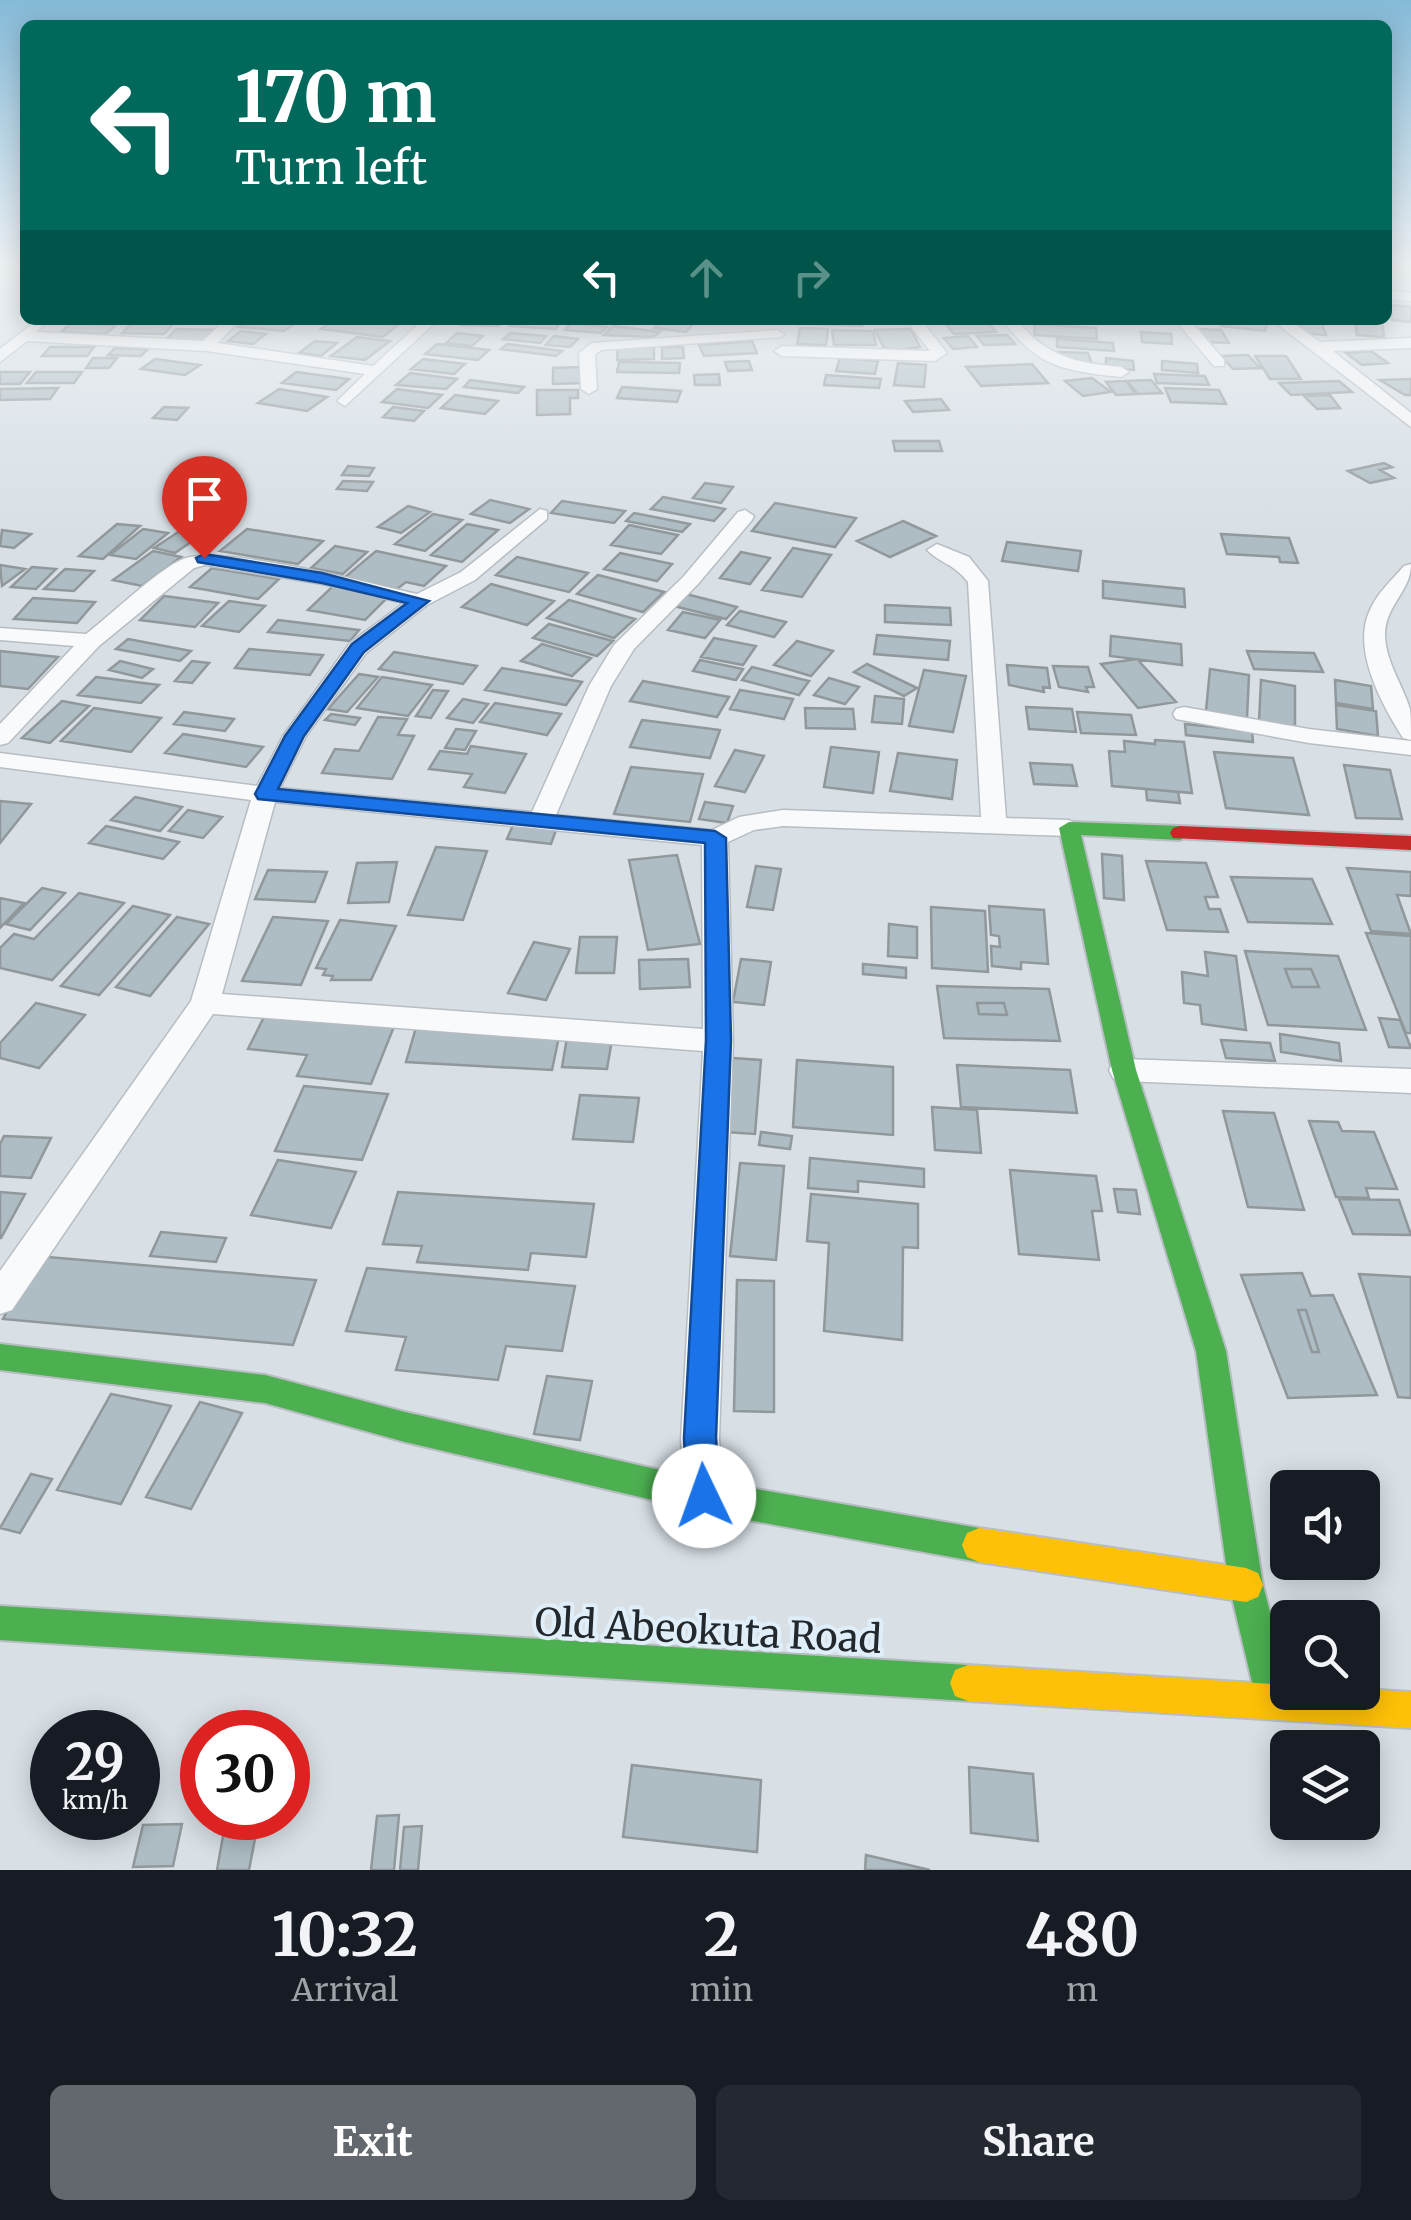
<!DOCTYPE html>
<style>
body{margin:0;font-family:Merriweather,serif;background:#242831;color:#f1f3f6;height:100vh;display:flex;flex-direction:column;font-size:38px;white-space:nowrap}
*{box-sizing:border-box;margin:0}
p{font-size:32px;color:#9ea1a6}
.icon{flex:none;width:55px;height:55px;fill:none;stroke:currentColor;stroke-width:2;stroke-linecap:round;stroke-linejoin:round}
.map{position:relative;height:1870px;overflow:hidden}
.side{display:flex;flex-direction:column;background:#171b24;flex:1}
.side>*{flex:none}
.hud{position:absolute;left:20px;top:20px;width:1372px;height:305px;border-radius:15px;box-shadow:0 5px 25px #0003;background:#00695c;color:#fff;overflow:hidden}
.tools{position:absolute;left:1270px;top:1470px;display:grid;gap:20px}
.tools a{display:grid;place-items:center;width:110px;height:110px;border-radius:15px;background:#171b24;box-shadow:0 5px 25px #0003;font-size:50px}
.speed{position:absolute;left:30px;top:1710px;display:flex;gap:20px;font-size:50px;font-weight:700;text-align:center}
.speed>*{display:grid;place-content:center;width:130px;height:130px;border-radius:50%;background:#171b24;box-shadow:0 5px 25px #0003;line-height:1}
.speed small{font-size:25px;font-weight:400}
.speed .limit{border:15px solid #d22;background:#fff;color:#111}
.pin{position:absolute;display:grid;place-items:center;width:85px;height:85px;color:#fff;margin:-102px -42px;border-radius:50% 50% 50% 0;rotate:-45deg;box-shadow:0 0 10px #0007}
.pin .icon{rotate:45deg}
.me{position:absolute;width:110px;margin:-55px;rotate:357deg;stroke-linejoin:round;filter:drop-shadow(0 0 8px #0008)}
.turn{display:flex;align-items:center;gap:35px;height:210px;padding:0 50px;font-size:45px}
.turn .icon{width:130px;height:130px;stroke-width:2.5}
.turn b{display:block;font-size:70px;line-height:85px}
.lanes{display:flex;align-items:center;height:95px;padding:0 50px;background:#0003;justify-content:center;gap:50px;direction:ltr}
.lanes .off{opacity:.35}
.eta{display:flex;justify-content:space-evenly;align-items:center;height:170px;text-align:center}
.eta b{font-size:60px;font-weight:700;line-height:70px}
.action{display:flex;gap:20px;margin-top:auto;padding:20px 50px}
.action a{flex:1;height:115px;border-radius:15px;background:#62686d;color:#fff;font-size:40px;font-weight:700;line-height:115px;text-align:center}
.action a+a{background:#242831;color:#f1f3f6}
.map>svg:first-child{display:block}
.building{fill:#adbdc3;stroke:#91989b;stroke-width:2.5;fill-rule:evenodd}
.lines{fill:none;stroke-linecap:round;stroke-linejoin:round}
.street-casing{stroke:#b7bdc2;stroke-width:3}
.fast-casing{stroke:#b7bdc2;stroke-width:4}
.slow-casing{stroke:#b7bdc2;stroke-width:4}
.jam-casing{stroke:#b7bdc2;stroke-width:4}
.street{fill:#f9fafb;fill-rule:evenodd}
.fast{fill:#4caf50;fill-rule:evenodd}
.slow{fill:#ffc107;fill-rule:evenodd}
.jam{fill:#c62828;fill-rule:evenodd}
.route{fill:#1a73e8;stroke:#114b97;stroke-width:2.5}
.labels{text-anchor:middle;stroke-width:8;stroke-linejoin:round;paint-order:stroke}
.near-street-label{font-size:38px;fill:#22282c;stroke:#dfeef9}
</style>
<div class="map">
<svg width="1411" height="1870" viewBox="0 0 1411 1870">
<rect width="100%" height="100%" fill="#d8e0e6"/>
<!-- building -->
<path class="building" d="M1391 305 1411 307V322L1392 320Z
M248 320H289L298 321 284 331 239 327Z
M334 320H354L398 325 383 337 321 329Z
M463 320H502L499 326 461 325Z
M515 320H562L556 329 510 326Z
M662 320H696L686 332 654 328Z
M807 320H862V326L806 324Z
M1222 320H1248L1267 322 1265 331 1221 326Z
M1299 320 1321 321 1326 335 1303 333Z
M1355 320 1382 321 1384 337 1357 335Z
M987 322 996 332 954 334 946 324Z
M71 323 116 325 106 334 61 332Z
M132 323 173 324 164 334 122 333Z
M571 323 607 327 601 333 565 330Z
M1034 324 1096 328 1097 339 1035 335Z
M613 326 660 332 654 337 604 335Z
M800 328 828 329 826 345 797 344Z
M176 329 214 330 204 341 166 340Z
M911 329 920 347 900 350 884 348 875 330Z
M1198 329 1221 330 1229 343 1206 342Z
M832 330 873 331 876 345H834Z
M241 331 266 334 253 344 228 341Z
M1141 332 1171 334 1172 344 1142 342Z
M457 333 483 336 472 346 446 343Z
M510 333 546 336 540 343 503 339Z
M1007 335 1015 344 984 345 977 336Z
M554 336 578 339 570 347 546 345Z
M968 336 977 347 953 349 944 338Z
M357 337 390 341 365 360 331 356Z
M1057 339 1113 343 1114 351 1057 347Z
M315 341 337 343 321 356 299 353Z
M752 341 757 353 704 356 699 345Z
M437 344 489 350 478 360 425 354Z
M507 344 562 351 556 356 501 349Z
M50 347H94L87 356H42Z
M618 347H654V359L617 360Z
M662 347H683L684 358 662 359Z
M115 348 148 349 141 356 108 355Z
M1371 351 1388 363 1362 365 1346 353Z
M1058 352 1088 353 1092 364 1061 363Z
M1248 355 1260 368 1233 369 1221 356Z
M1255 356H1286L1301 379H1270Z
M93 358H117L109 368H86Z
M840 358 878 361 875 374 836 371Z
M1106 358 1133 361 1134 370 1106 368Z
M155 359 200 365 185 375 141 369Z
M423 359 465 364 454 374 411 369Z
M749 361 752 370 728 371 725 362Z
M1162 361 1197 364 1198 373 1162 370Z
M619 362 680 363 679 373 617 372Z
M898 363 926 365 924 387 894 385Z
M1032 364 1048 383 981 386 966 367Z
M581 367 582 383 553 384V368Z
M0 372H30L20 384H0Z
M36 372H82L74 383H27Z
M296 372 349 379 336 390 282 383Z
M410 373 457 379 446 389 396 385Z
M719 374 720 385H695L694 375Z
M1154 374 1205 376 1209 385 1157 383Z
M826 375 881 379 879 388 824 385Z
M1092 378 1111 392 1083 396 1065 381Z
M1411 379V395H1405L1380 380Z
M470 380 524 387 518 393 464 387Z
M1151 380 1162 393 1138 394 1127 381Z
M1126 381 1136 394 1116 395 1106 382Z
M1339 381 1352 392 1291 395 1279 383Z
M622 387 681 391 677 402 617 398Z
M58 388 50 399 0 400V389Z
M1165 388 1219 390 1226 404 1171 402Z
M279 389 327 397 307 411 258 403Z
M397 389 442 395 428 408 382 402Z
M537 390H578V398H570V414L537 415Z
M455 395 498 401 485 414 441 408Z
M1330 395 1340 408 1317 409 1304 396Z
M941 399 949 410 913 412 905 401Z
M164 407 188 408 177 420 153 418Z
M393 407 424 411 414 421 383 417Z
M893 441H939L942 451H895Z
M1384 463 1392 467 1380 470 1394 478 1370 483 1348 471Z
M348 466 374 468 369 476 342 475Z
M343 481 373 482 367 491 337 489Z
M705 483 733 487 721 503 693 498Z
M663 497 725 509 714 521 651 509Z
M490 500 529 509 510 523 471 514Z
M562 501 625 511 614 523 551 513Z
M775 503 856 518 835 547 752 531Z
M408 506 430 512 401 533 378 527Z
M634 513 690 524 682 532 626 521Z
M433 514 462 520 425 551 395 544Z
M903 521 936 536 890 557 857 541Z
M192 523 213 527 175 553 154 548Z
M117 524 140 526 103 559 79 556Z
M467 524 498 530 462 562 431 555Z
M629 525 678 535 661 554 611 545Z
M143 529 168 533 136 559 110 555Z
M247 529 323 541 298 564 220 551Z
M2 530 31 534 14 548 0 546Z
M1221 534 1289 538 1298 563 1280 562 1279 557 1227 554Z
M1007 542 1081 551 1078 571 1002 561Z
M335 546 367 552 343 574 311 568Z
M793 548 831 555 802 597 762 590Z
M153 551 181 557 142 586 113 580Z
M376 551 446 566 424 586 406 582 397 589 344 578Z
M741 552 770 558 750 584 720 578Z
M620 553 672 564 657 581 604 569Z
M517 557 588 573 569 592 496 575Z
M0 565 25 569 2 586Z
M32 567 56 569 36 589 11 587Z
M212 568 279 579 258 599 190 587Z
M65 569 94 571 74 591 44 589Z
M598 575 664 592 643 612 577 594Z
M1103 581 1184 589 1185 607 1103 598Z
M491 584 554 601 527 625 462 607Z
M333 586 389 596 365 620 308 610Z
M686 594 737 607 726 619 674 606Z
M164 596 218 603 195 627 140 620Z
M33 598 95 602 77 623 14 619Z
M569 600 635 619 614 638 547 618Z
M229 601 265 606 239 632 202 626Z
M885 605 950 608 951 625 885 622Z
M740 611 786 622 774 637 727 625Z
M683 612 720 620 705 638 668 630Z
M278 620 359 630 350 641 268 632Z
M549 624 613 641 597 656 533 638Z
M877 635 950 641 948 660 874 654Z
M1111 636 1181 644 1182 665 1110 656Z
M714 638 756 646 743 665 701 657Z
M128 639 191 651 180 661 116 649Z
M797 641 833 651 811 676 774 665Z
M542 644 591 658 572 676 521 661Z
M249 649 323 655 310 675 235 668Z
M0 651 58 657 28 689 0 686Z
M1247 651 1314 653 1323 672 1254 669Z
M394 652 477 666 463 684 379 669Z
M1137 659 1176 702 1138 708 1101 664Z
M700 660 743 669 736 680 693 671Z
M120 661 153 669 142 678 109 670Z
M192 661 209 663 192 683 175 681Z
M867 664 917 688 904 696 854 672Z
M1007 665 1047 668 1050 688 1043 687 1044 692 1009 685Z
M1053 666 1088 667 1094 687H1086L1088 692 1059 687Z
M752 667 809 681 799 695 742 680Z
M502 668 582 682 566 705 485 690Z
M1210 669 1249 675 1247 718 1206 711Z
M924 670 966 676 953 732 909 726Z
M359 674 378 677 347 712 328 709Z
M96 677 159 685 141 703 78 695Z
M382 677 432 685 408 716 357 708Z
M829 678 859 687 845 704 814 695Z
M1261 680 1295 686V728L1259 722Z
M1335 680 1371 686 1373 709 1336 703Z
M643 681 729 697 717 717 630 701Z
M433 690 448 691 431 718 416 716Z
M740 690 793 699 784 719 730 709Z
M875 696 904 699 902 724 872 722Z
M463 699 488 704 473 723 447 718Z
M62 701 89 706 50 743 22 738Z
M495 703 561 714 547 735 480 722Z
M1336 705 1376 711 1378 736 1337 729Z
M1026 707 1072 709 1076 732 1029 729Z
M94 708 161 718 131 752 61 741Z
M805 708 853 709 855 729 806 728Z
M184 712 234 719 225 731 174 724Z
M1077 712 1131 715 1136 735 1081 733Z
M331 714 360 718 355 725 325 720Z
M378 717 407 719 398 735 414 736 392 779 322 773 335 749 359 751Z
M642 720 720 730 710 758 630 747Z
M1185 724 1252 731 1253 742 1186 735Z
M456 729 476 731 465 750 445 748Z
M183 734 263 747 246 767 165 753Z
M1155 740 1184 742 1192 793 1112 786 1109 751 1125 752 1124 741 1155 744Z
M471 746 526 754 505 793 464 787 472 774 429 769 440 751 467 754Z
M831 747 879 752 873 793 824 787Z
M735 750 764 756 745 792 715 786Z
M1214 752 1293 758 1309 815 1226 808Z
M898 753 957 760 952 799 890 791Z
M1030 763 1072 765 1077 786 1034 784Z
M1344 765 1390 770 1402 819 1356 818Z
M631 767 703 774 690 822 614 814Z
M1146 789 1178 792 1180 803 1147 800Z
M135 797 182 807 160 831 111 820Z
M0 801 31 804 0 843Z
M705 802 733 806 727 823 699 819Z
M188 810 222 817 203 838 169 831Z
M513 825 556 830 551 844 507 839Z
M106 826 179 842 163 859 89 843Z
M436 847 487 851 463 920 408 915Z
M1102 854 1122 856 1124 900 1104 898Z
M677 855 700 944 648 950 629 860Z
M1146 861 1206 863 1218 897H1205L1209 909H1220L1228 932 1167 930Z
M397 862 389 902 348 903 357 863Z
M756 866 781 869 773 910 747 907Z
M1347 868 1411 872V896L1397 895 1411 934 1371 931Z
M268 870 327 872 315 902 255 899Z
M1231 877 1312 879 1332 924 1248 922Z
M42 888 65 893 30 930 6 924Z
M79 893 124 903 52 980 0 968V948L14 934 34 939Z
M0 898 24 903 0 928Z
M133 906 170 915 99 995 61 986Z
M989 906 1044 910 1048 964 1021 962V969L992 966 991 946 1000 947 999 936 991 935Z
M931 907 985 911 988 972 932 968Z
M177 917 209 924 150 996 116 987Z
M273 917 328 921 301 985 242 981Z
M340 920 396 926 371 980H331L333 976 323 975 326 969 316 968Z
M889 924 917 927V958L888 956Z
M1366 933 1411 936V1033H1406Z
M580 937H617L614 973H576Z
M534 942 570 949 546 1000 508 993Z
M1245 951 1338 956 1366 1030 1268 1025ZM1285 969H1311L1319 987H1292Z
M1205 952 1236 956 1246 1030 1202 1024 1200 1005 1184 1003 1182 972 1208 976Z
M688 959 690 987 640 989 639 960Z
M741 959 771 962 764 1005 733 1002Z
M863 964 906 968V978L863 974Z
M1285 969H1311L1319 987H1292Z
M937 986 1049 989 1060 1041 944 1038ZM977 1003H1004L1007 1015 979 1014Z
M36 1003 85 1015 39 1068 0 1058V1043Z
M977 1003H1004L1007 1015 979 1014Z
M267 1011 395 1024 371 1084 297 1076 307 1055 248 1049Z
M1379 1018 1400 1020 1411 1048 1389 1047Z
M417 1024 560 1032 552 1070 406 1062Z
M568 1032 613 1034 607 1069 562 1067Z
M1280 1034 1339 1043 1341 1061 1281 1052Z
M1221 1040 1270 1043 1275 1061 1226 1058Z
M733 1058 761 1060 755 1134 725 1132Z
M797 1060 893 1067V1135L793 1127Z
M957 1065 1070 1070 1077 1113 961 1107Z
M304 1086 388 1094 362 1160 275 1151Z
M580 1095 639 1098 633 1142 573 1139Z
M932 1107 977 1110 981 1153 935 1150Z
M1223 1111 1274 1113 1304 1210 1248 1207Z
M1309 1121 1338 1122 1342 1131 1374 1132 1397 1189 1366 1188 1369 1198 1336 1197Z
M761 1132 792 1136 790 1149 759 1145Z
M4 1136 51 1138 31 1178 0 1176V1144Z
M810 1158 924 1169V1187L858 1181V1192L808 1188Z
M278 1160 356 1172 331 1228 251 1215Z
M740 1163 784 1166 776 1260 730 1256Z
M1010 1170 1096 1176 1102 1211H1092L1099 1260 1019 1254Z
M1114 1189 1136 1190 1140 1214 1118 1212Z
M0 1192 25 1194 1 1238H0Z
M398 1192 594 1204 586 1257 531 1253 528 1270 417 1262 422 1246 383 1244Z
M811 1194 918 1204V1248L903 1247 902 1340 824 1331 829 1243 807 1241Z
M1339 1199 1399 1200 1411 1235 1353 1234Z
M161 1232 226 1238 216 1262 150 1256Z
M36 1256 316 1280 293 1345 3 1319Z
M367 1268 575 1286 562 1351 506 1346 498 1380 396 1370 406 1337 346 1331Z
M1302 1273 1311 1296 1333 1295 1377 1395 1288 1398 1241 1275ZM1298 1310H1306L1319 1352H1312Z
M1359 1274 1411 1277V1398L1398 1397Z
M737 1280 774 1281V1412L734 1411Z
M1298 1310H1306L1319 1352H1312Z
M547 1376 592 1381 580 1440 534 1434Z
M111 1394 171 1406 121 1504 57 1490Z
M200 1402 242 1413 191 1509 146 1497Z
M31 1474 52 1479 20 1533 0 1528Z
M632 1765 761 1780 757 1852 623 1837Z
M969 1767 1033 1774 1038 1841 971 1833Z
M399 1815 394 1870H371L377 1816Z
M259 1818 249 1870H217L226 1819Z
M182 1824 173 1866 133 1867 143 1825Z
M422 1826 418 1870H400L404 1827Z
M866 1855 930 1870H865Z"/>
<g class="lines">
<!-- street casing -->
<g class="street-casing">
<path id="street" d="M1388 291 1411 293V301L1388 299Z
M225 320H240L218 343 373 366 423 320H438L345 406 337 401 365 374 207 351 27 341 0 362V349L36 321 43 325 37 332 203 341Z
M906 320H921L947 353 935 361 782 356 774 351 782 346 930 351Z
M1003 320H1017C1046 357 1077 363 1121 367L1129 372 1121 377C1066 371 1037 368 1003 320Z
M1175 320H1190L1224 360V366H1214Z
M1272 320H1289L1320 342 1411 338V348L1333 351 1411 413V427Z
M777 330 784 334 782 337 601 350 595 355 597 389 589 394 581 389 579 353 592 343Z
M540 509 547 511V519L475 580 427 605 366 653 306 736 280 788 532 812 589 686 614 645 684 576 738 512 745 510 754 516 752 520 698 584 634 649 611 686 556 815 712 830 739 817 783 810 981 817 968 582C953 563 941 564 927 550L937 544 969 557 988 581 1006 818 1069 820 1082 828 1069 836 783 826 754 830 728 842 733 1041 719 1439 724 1496 718 1510 704 1515 690 1510 684 1496 681 1439 703 1051 213 1014 12 1310 0 1314V1271L191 1001 251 800 0 767V753L257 786 283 736 350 643 404 603 322 584 205 565 194 568 99 646 8 743 0 745V724L74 646 0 640V628L86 634C111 615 157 570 183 559 221 544 372 584 417 594L461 572ZM275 802 702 845 703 1029 222 994Z
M1411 564C1411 592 1385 605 1385 635 1386 663 1402 683 1410 709 1411 718 1411 730 1411 740L1403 738C1382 705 1351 649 1370 610 1377 593 1392 580 1404 566Z
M1184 707 1309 729 1411 741V755L1309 743 1176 719 1173 714 1176 709Z
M1124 1059 1411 1069V1093L1124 1081 1113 1078 1109 1070 1113 1062Z"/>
</g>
<!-- fast casing -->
<g class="fast-casing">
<path id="fast" d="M1069 822 1180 826 1190 833 1180 840 1081 835 1136 1070 1226 1351 1263 1585 1292 1699 1287 1712 1274 1717 1261 1712 1256 1699 1229 1585 1196 1351 1112 1070 1059 828Z
M0 1344 265 1375 405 1412 704 1480 979 1528 991 1533 996 1545 991 1557 979 1562 704 1512 405 1442 265 1403 0 1370Z
M0 1606 968 1665 981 1670 986 1683 981 1696 968 1701 0 1640Z"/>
</g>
<!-- slow casing -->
<g class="slow-casing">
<path id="slow" d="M979 1528 1246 1568 1258 1573 1263 1585 1258 1597 1246 1602 979 1562 967 1557 962 1545 967 1533Z
M968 1665 1288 1685V1692H1362V1689L1411 1692V1728L968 1701 955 1696 950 1683 955 1670Z"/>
</g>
<!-- jam casing -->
<g class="jam-casing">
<path id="jam" d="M1180 826 1411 836V850L1173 838 1170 833 1173 828Z"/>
</g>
<!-- street -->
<use href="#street" class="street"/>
<!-- fast -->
<use href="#fast" class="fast"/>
<!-- slow -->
<use href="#slow" class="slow"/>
<!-- jam -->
<use href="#jam" class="jam"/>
</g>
<!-- sky -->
<linearGradient id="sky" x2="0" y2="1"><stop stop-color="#85bad8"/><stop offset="0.5" stop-color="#edf1f4"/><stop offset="1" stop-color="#edf1f4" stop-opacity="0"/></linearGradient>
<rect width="1411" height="529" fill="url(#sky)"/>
<!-- route -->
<path class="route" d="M204 554 322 573 429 601 364 652 304 736 278 789 715 831 726 838 731 1040 716 1438 720 1496 715 1507 704 1512 692 1507 687 1496 684 1438 706 1040 705 843 258 799 255 794 285 736 352 644 407 603 322 583 198 562 196 558Z"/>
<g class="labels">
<!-- near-street labels -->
<g class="near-street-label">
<text transform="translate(708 1631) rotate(3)" y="13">Old Abeokuta Road</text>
</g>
</g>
</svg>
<div class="tools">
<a><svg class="icon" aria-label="sound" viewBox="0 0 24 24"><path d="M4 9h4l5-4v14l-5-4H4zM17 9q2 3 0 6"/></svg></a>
<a><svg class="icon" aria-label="search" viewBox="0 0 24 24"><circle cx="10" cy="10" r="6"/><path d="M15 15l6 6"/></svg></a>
<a><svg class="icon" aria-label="layers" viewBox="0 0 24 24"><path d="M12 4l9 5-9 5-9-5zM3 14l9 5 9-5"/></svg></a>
</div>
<div class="speed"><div>29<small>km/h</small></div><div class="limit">30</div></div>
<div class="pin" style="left:204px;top:558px;background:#d93025"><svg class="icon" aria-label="arrive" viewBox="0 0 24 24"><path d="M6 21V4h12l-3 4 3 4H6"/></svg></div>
<svg class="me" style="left:704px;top:1496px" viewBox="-20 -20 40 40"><circle r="19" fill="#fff"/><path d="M0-13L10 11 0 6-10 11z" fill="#1a73e8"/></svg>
<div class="hud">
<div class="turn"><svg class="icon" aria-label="left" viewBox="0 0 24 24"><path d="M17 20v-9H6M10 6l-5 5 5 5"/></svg><div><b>170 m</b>Turn left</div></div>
<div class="lanes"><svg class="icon" aria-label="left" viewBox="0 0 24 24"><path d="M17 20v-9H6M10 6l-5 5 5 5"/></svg><svg class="icon off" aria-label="ahead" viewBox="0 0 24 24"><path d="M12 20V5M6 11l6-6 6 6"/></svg><svg class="icon off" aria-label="right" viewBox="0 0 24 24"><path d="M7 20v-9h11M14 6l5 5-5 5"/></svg></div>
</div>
</div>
<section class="side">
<div class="eta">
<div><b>10:32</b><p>Arrival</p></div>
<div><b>2</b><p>min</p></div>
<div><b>480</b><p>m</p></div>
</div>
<div class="action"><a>Exit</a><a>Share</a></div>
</section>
